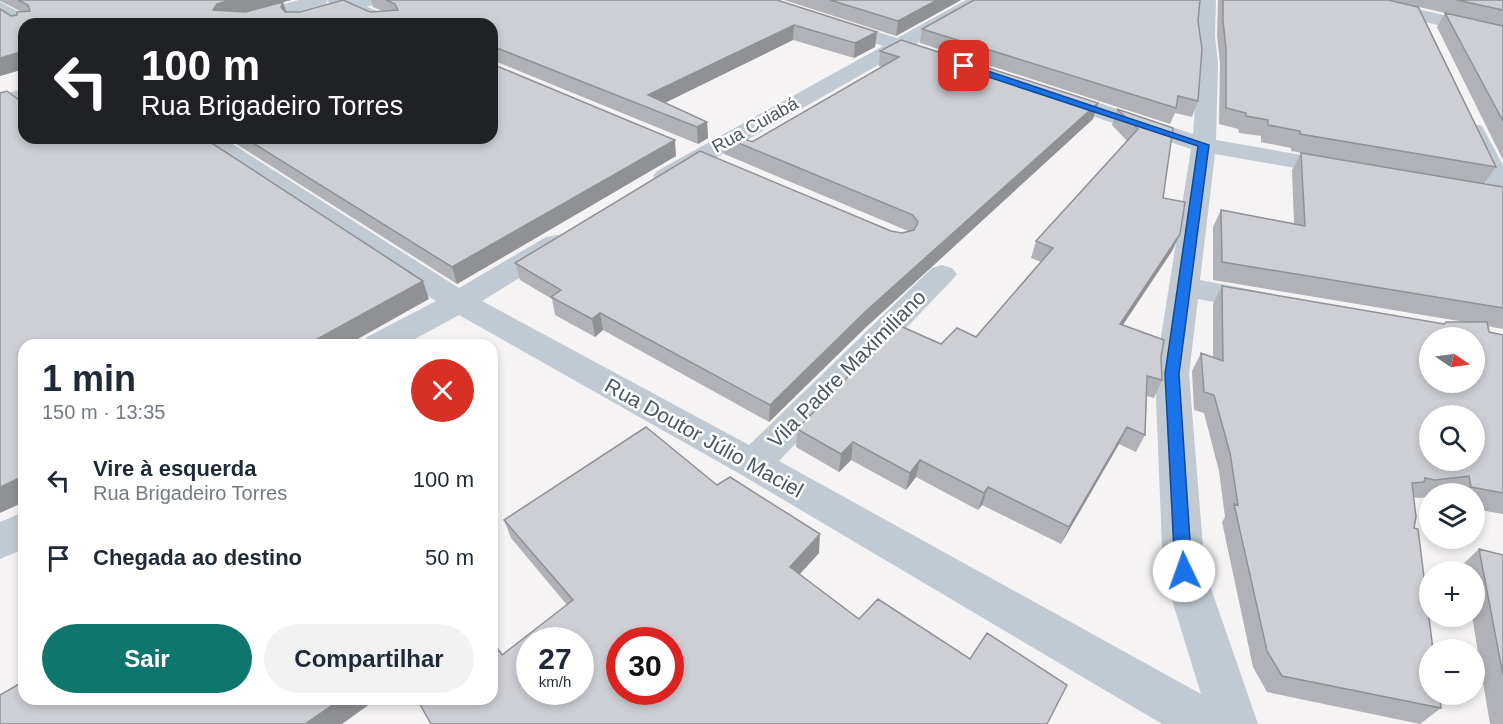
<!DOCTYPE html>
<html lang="pt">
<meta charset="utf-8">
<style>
body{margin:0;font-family:Helvetica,sans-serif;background:#f2f2f3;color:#1f2937;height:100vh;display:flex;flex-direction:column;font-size:22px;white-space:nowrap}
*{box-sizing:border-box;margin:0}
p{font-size:20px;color:#747a83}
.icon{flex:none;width:33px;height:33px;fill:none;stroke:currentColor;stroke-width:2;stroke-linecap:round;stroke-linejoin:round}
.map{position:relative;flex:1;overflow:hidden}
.sheet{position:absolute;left:18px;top:339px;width:480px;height:366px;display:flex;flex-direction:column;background:#fff;border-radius:18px;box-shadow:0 3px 9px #0003}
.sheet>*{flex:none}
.banner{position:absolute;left:18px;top:18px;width:480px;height:126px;border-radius:18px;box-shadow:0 3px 9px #0003;background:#202124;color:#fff;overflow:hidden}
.needle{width:39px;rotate:103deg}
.fabs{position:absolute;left:1419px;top:327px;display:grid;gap:12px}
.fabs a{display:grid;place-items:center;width:66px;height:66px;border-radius:50%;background:#fff;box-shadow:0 3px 9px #0003;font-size:30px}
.speed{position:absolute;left:516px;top:627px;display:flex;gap:12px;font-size:30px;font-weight:700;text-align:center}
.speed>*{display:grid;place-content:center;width:78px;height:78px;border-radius:50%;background:#fff;box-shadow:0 3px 9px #0003;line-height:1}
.speed small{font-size:15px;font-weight:400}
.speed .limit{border:9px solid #d22;background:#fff;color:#111}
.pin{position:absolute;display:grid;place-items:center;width:51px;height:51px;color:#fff;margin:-26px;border-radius:12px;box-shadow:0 3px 9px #0006}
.me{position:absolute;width:66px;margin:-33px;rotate:357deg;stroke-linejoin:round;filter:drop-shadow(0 0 4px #0008)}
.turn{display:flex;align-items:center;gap:21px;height:126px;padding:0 24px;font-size:27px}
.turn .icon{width:78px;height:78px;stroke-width:2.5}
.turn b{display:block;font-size:42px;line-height:51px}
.round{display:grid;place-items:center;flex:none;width:63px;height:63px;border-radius:32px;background:#f2f2f3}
.head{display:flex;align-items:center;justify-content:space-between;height:102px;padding:0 24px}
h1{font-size:36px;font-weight:700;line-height:45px}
.action{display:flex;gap:12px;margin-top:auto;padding:12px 24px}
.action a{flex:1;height:69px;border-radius:36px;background:#0f766e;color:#fff;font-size:24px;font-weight:700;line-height:69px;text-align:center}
.action a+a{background:#f2f2f3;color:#1f2937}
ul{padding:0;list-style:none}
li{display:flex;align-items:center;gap:18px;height:78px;padding:0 24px}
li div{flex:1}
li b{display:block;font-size:22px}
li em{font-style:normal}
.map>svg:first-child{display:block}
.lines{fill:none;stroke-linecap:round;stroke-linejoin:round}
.street{fill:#c1cad2;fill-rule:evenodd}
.secondary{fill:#c1cbd6;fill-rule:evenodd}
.wall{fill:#b0b2b7}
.shaded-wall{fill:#909195}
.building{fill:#cdcfd5;stroke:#909195;stroke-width:1.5;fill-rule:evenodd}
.route{fill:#1a73e8;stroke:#114b97;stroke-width:1.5}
.labels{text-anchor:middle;stroke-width:5;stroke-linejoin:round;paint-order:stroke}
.far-street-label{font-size:18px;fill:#4a5661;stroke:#fff}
.street-label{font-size:21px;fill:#4a5661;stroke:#fff}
</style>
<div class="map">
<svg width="1503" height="724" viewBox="0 0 1503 724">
<rect width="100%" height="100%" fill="#f5f3f3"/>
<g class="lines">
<!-- street -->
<path class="street" d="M327 0H351L398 20 400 24H375L330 4Z
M750 0H777L897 38 966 0H988L985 4 916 44 944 53 947 57 944 61 937 63 901 52 675 181 666 184 657 181 653 176 657 171 883 46 753 4Z
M1198 0H1216L1215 36 1218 64 1216 140 1341 162 1350 164 1353 169 1350 174 1341 176 1215 154 1200 280 1273 294 1277 301 1273 308 1262 311 1198 299 1189 374 1205 571 1258 724H1162L740 474 459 315 404 345H362L367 337 436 301 199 143 195 138H223L459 288 546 237 556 235 566 237 570 243 566 249 482 301 749 445 932 268 942 265 952 268 957 274 952 280 779 461 1201 694 1163 571 1155 374 1191 149 1047 101 1044 96 1047 91 1055 89 1063 91 1193 134 1198 64 1195 36Z
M1343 0H1376L1503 28V40L1346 4Z
M0 2 35 20 37 24H24V29L21 28 0 15Z
M1474 124 1482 126 1503 165V199L1494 196 1490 191 1462 131 1466 126Z
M24 512V549L0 559V522Z"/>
<!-- secondary -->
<path class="secondary" d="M299 0H328L325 4 252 24H222L224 20Z
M350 0H379L376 4 310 23 303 21 301 17 303 13Z
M24 88V102L0 110V96Z"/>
</g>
<!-- wall -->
<path class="wall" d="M0 0H291L246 12 383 11 373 7 371 0H777L877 32 875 47 854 58 793 40 665 103 707 122 708 138 698 144 492 60V24H24V69L0 76V9L11 16 17 15 22 12 0 1Z
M784 0H961L896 36Z
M1218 0H1503V160L1437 27 1445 13 1419 7 1496 167 1484 184 1291 151V148L1261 142V136L1239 133 1238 129 1219 124 1220 64 1217 36Z
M1198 21V101L1192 117 1175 113 1170 124 920 43 922 29Z
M880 51 1098 103 1093 119 864 329 769 422 603 330 595 337 555 315 552 299 520 280 515 263 891 231 902 233 908 231 724 154V137L752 142 882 67 879 66Z
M1117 109 1173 128 1163 198 1180 234 1172 251 1123 325 1161 357 1162 380 1154 398 1147 396 1145 435 1136 452 1119 444 1061 544 982 505 978 510 916 477 906 490 851 460 839 472 796 447 797 429 941 344 976 337 1041 262 1031 258 1036 241 1127 141 1112 125Z
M227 138H492L676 156 457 284Z
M1301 153 1503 187V329L1487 326 1489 332 1503 335V514L1474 509V494H1430V497L1419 498 1413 497 1414 528 1441 708 1420 724 1267 692 1253 667 1222 522 1225 517 1219 471 1204 413 1194 410 1192 371 1201 353 1213 357V304L1222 286 1444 324 1465 322 1213 280V227L1221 210 1294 224 1292 170Z
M717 485 819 553 799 574 859 619 970 659 1067 685 502 655 567 605 511 538 504 520Z
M1479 549 1503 555V724H1490L1472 616H1474V572H1465L1463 564Z"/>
<!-- shaded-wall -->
<path class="shaded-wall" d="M231 0H291L223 18 213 10 217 4Z
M937 0H961L896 36 898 21Z
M283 2 288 16 281 7Z
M794 25 793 40 652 109 648 95Z
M877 32 875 47 854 58 855 43Z
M24 51V69L0 76V58Z
M1098 103 1093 119 864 329 769 422 770 405 866 311Z
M707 122 708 138 698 144 697 127Z
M675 140 676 156 457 284 452 267Z
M1180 234 1172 251 1112 341 1120 324Z
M423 281 429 299 347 345H311L310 343Z
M600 313 603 330 595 337 592 319Z
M1127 427 1119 444 1061 544 1069 527Z
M853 442 851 460 839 472 841 454Z
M920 460 916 477 906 490 910 473Z
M24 476V502L0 513V487Z
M988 487 982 505 978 510 984 493Z
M820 534 819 553 789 586 790 567Z
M341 699H377L342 724H305Z"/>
<!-- building -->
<path class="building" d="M18 0H231L217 4 213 10 246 12 283 2 281 7 285 12H300L343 0 370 12 398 10 395 4 386 0H777L877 32 855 43 794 25 648 95 707 122 697 127 492 46V24H24V51L0 58V9L11 16 17 15V12L30 11 28 5Z
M830 0H937L898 21Z
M974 0H1200L1198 21 1202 49 1198 101 1178 96 1176 108 922 29Z
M1223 0H1388L1418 7 1496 167 1300 134V131L1268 125V120L1246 116V113L1226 108V49L1223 21Z
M1457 0H1503V10Z
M1445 13 1503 26V121Z
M901 40 1098 103 866 311 770 405 600 313 592 319 551 297 561 290 515 263 700 151 891 231 902 233 914 230 918 222 913 215 724 137 732 133 752 142 899 57 880 51Z
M492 64 675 140 452 267 245 138H492Z
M7 91 24 104V138H204L423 281 310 343H303L299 345H24V476L0 487V93Z
M1117 109 1173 128 1163 198 1185 202 1180 234 1120 324 1164 340 1161 357 1162 380 1147 376 1145 435 1127 427 1069 527 988 487 984 493 920 460 910 473 853 442 841 454 797 429 898 325 941 344 957 328 976 337 1053 248 1036 241 1138 129Z
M1301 153 1503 187V308L1222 262 1221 210 1305 226Z
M1222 286 1444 324 1446 322H1487L1489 332 1503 335V493L1471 487 1469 476 1435 480 1425 478 1424 482 1412 483 1416 517 1414 528 1418 529 1433 650H1430V694H1439L1441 708 1282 676 1267 651 1234 504 1238 505 1230 453 1214 395 1204 392 1201 353 1223 361ZM1430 338H1474V382H1430ZM1430 416H1474V460H1430Z
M646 427 717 485 730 477 820 534 790 567 859 619 878 599 970 659 987 633 1067 685 1047 724H431L417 699H492V640L502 655 573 600 504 520ZM530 640H580V692H530ZM620 640H670V692H620Z
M1479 549 1503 555V675Z
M24 681V699H341L305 724H0V695Z"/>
<!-- route -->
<path class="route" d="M961 64H967L1209 145 1179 374 1192 571 1190 577 1184 579 1177 577 1175 571 1165 374 1198 146 961 68Z"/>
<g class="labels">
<!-- far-street labels -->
<g class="far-street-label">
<text transform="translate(755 125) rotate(-29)" y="6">Rua Cuiabá</text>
</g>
<!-- street labels -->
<g class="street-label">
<text transform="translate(847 369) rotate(-45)" y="7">Vila Padre Maximiliano</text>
<text transform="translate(704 438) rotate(29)" y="7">Rua Doutor Júlio Maciel</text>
</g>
</g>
</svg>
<div class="fabs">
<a><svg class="needle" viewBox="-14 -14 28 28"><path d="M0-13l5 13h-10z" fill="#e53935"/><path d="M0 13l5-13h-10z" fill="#747a83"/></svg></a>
<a><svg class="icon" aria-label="search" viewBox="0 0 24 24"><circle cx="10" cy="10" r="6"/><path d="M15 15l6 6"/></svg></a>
<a><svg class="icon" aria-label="layers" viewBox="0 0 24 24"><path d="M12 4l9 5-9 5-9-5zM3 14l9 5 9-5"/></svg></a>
<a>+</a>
<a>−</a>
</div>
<div class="speed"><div>27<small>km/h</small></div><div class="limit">30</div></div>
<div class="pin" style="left:964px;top:66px;background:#d93025"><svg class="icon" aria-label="arrive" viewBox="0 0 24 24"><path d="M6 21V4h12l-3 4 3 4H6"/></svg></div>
<svg class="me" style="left:1184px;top:571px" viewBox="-20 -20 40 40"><circle r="19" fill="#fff"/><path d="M0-13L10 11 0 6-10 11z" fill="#1a73e8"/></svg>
<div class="banner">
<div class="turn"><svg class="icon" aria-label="left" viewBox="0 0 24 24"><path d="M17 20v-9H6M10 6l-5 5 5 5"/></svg><div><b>100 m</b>Rua Brigadeiro Torres</div></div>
</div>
<section class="sheet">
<div class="head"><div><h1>1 min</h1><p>150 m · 13:35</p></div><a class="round" style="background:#d93025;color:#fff"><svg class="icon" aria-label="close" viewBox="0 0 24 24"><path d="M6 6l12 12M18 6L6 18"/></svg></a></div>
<ul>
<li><svg class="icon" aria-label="left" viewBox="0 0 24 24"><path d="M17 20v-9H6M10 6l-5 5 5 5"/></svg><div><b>Vire à esquerda</b><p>Rua Brigadeiro Torres</p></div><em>100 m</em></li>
<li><svg class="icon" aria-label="arrive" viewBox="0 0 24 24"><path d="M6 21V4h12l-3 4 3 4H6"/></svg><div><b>Chegada ao destino</b></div><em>50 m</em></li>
</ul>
<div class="action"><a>Sair</a><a>Compartilhar</a></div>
</section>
</div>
